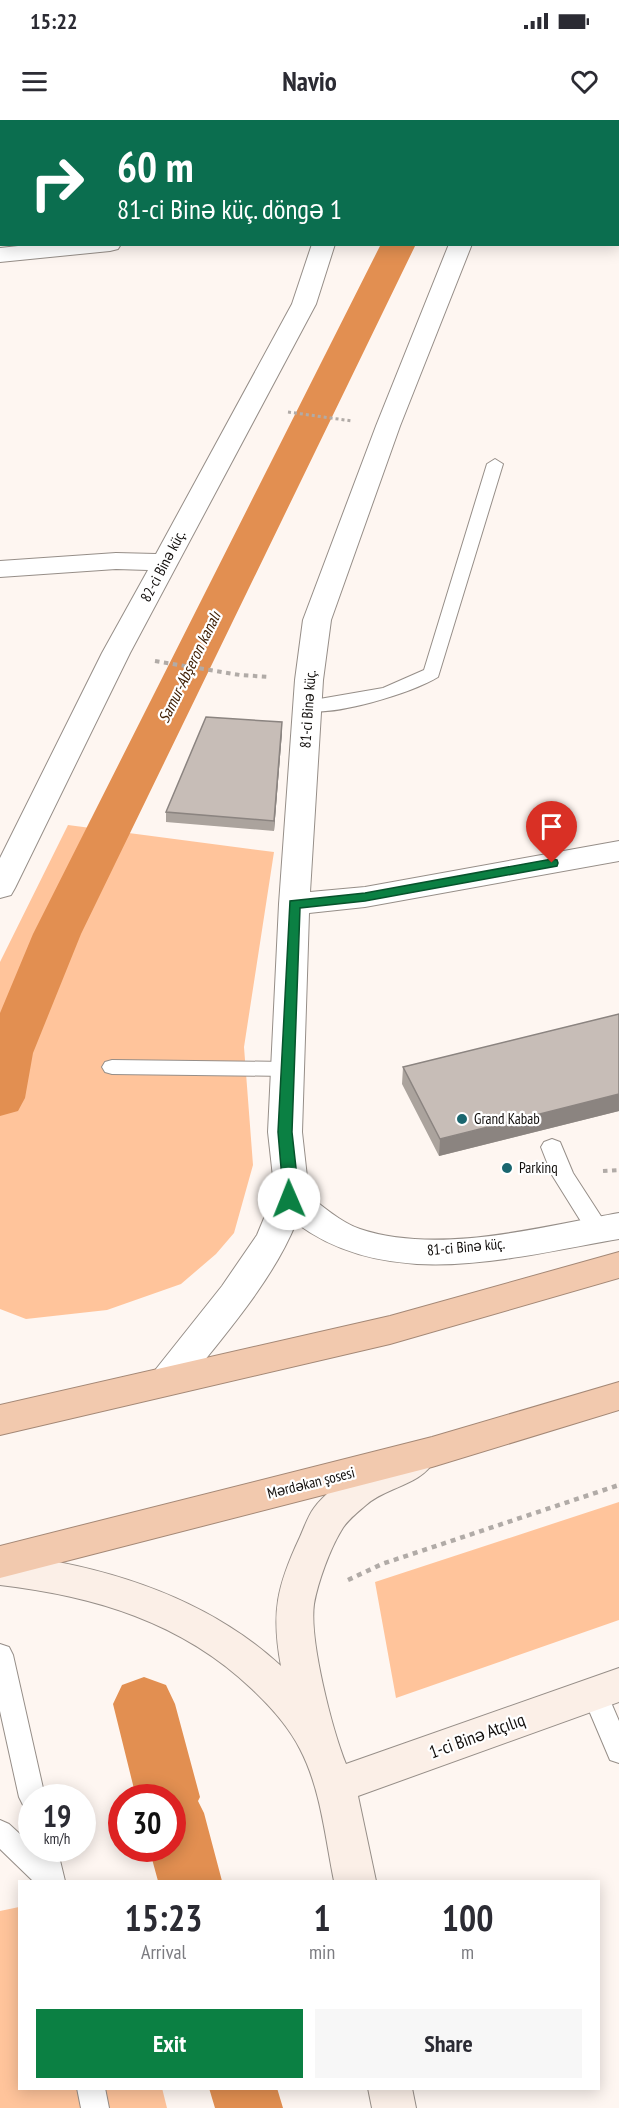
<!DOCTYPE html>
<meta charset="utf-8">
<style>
body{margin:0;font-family:"PT Sans Narrow",sans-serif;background:#f7f7f7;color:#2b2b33;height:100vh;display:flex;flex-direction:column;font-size:22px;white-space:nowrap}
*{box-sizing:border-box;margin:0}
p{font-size:20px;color:#7c7c81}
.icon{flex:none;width:33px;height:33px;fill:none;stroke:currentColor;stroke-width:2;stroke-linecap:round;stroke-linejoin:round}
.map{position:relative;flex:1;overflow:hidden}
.panel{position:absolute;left:18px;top:1760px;width:582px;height:210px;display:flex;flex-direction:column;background:#fff;border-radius:0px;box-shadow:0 3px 15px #0003}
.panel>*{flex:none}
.top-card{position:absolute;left:0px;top:0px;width:620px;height:126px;box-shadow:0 3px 15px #0003;background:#0b6e4f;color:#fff;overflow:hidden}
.speed{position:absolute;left:18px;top:1664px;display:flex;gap:12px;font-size:30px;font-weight:700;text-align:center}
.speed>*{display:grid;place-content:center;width:78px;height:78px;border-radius:50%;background:#fff;box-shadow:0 3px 15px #0003;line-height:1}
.speed small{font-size:15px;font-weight:400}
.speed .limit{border:9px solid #d22;background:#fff;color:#111}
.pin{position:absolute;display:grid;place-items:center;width:51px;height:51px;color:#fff;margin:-62px -26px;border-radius:50% 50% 50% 0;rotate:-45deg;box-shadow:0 0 6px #0007}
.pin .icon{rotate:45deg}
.me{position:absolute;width:66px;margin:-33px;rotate:359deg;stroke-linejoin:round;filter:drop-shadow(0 0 4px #0008)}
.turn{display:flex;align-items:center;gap:21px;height:126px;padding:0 18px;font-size:27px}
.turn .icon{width:78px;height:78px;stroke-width:2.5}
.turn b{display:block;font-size:42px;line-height:51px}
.eta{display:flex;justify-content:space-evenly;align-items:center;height:102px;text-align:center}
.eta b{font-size:36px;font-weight:700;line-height:42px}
.cta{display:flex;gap:12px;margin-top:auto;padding:12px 18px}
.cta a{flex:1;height:69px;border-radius:0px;background:#0b8043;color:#fff;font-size:24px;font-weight:700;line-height:69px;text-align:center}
.cta a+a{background:#f7f7f7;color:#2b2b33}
.status{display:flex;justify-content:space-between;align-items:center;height:42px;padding:0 30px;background:#fff;direction:ltr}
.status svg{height:16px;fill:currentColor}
header{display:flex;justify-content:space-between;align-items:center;height:78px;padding:0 18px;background:#fff;font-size:27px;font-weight:700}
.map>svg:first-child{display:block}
.green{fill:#ffc49b}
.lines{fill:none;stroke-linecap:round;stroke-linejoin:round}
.canal{fill:#e28f51;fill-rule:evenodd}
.lane-casing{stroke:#968e88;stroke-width:2}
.street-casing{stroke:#968e88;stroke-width:2}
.secondary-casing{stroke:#968e88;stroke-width:2}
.highway-casing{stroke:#a48876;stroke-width:2}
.path-far2{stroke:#b1aba7;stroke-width:3;stroke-dasharray:3 3;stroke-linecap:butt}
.path-far1{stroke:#b1aba7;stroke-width:4;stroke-dasharray:4.5 4.5;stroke-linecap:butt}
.path{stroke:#b1aba7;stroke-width:4.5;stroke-dasharray:5 5;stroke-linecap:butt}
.lane{fill:#fff;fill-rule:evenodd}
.street{fill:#fff;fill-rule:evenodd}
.secondary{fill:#fbefe7;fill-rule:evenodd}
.highway{fill:#f2c9ae;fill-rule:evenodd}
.wall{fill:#aba39d}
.shaded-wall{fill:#8b8480}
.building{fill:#c7bdb7;stroke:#8b8480;stroke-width:1.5}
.route{fill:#0b8043;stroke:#07532c;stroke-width:1.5}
.poi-dot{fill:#1a666f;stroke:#fff;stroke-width:2}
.labels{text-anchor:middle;stroke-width:4.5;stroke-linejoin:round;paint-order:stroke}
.street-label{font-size:15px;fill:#120f0d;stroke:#fff}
.poi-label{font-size:15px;fill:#120f0d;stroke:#fff;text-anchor:start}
.water-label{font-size:16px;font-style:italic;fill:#412005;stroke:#fff}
.near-street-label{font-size:18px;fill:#120f0d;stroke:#fff}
</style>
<div class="status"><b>15:22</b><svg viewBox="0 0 49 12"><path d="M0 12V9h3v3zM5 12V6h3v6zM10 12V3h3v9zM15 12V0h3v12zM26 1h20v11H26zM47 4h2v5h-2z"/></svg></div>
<header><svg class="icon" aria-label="menu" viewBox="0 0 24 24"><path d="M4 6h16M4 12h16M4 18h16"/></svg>Navio<svg class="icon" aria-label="heart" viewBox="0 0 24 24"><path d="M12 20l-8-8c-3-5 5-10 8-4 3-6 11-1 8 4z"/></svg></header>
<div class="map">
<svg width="619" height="1988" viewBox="0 0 619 1988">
<rect width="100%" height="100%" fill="#fef6f1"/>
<!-- green -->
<path class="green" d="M68 705 274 732 244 927 253 1045 234 1113 216 1134 181 1164 107 1190 26 1199 0 1189V842Z
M619 1382V1500L396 1578 375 1462Z
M19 1787 20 1968H162L167 1988H0V1791Z"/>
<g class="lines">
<!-- canal -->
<path class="canal" d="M405 0H439V2H405Z
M381 124H416L81 814 33 933 25 978 18 991 0 996V893L33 814Z
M144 1557 166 1565 175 1584 200 1677 198 1681 204 1693 222 1761H158L149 1728H172V1677H136L113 1584 122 1565Z
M209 1968H277L283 1988H215Z"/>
<!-- lane casing -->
<g class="lane-casing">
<path id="lane" d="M495 339 503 344 438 557C412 573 331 598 302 590L299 586 302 582 383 568 424 550 487 344Z
M112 940 287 942 294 944 297 949 294 954 287 956 112 954 105 952 102 947 105 942Z
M552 1019 560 1022 573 1053 606 1104 609 1110 606 1116 598 1118 590 1116 552 1055 541 1027 544 1022Z
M0 1524 9 1527 13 1535 45 1677H32V1688L23 1685 19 1677 0 1591Z
M595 1563 604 1566 619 1601V1643L610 1640 582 1574 586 1566Z
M0 1700 9 1704 32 1725V1728H57L65 1761H33L0 1729Z
M77 1968H105L109 1988H81Z"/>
</g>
<!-- street casing -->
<g class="street-casing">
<path id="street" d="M344 0H366V2H344Z
M483 0H505V2H483Z
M36 124H121L118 129 110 131 0 142V128Z
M312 124H335L316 184 130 533 15 768 11 775 0 778V738L102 533 148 450 116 449 0 457V441L116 433 156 434 292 184Z
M449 124H472L400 306 331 500 323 560 310 772 365 767 619 721V741L365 787 309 793 302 1012 307 1057 306 1074C323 1086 340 1102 360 1109 438 1135 540 1107 619 1093V1119C514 1137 390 1173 296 1103 271 1164 222 1217 182 1269L169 1273 156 1269 151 1259 156 1249 222 1166 257 1115 272 1079 273 1057 268 1012 279 784 295 560 303 500 376 306Z"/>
</g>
<!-- secondary casing -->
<g class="secondary-casing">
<path id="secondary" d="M415 1326 428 1330 434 1341C421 1365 386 1367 366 1385 358 1392 346 1401 341 1411 330 1429 318 1462 314 1484 309 1520 332 1609 346 1644L619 1548V1582L358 1676 376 1761H334C325 1717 321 1669 300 1629 289 1607 270 1586 252 1569 182 1502 94 1476 0 1465V1433C102 1445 204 1475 281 1546 271 1493 277 1466 300 1417 304 1408 308 1396 314 1388 335 1360 382 1337 415 1326Z
M368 1968H412L416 1988H372Z"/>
</g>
<!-- highway casing -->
<g class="highway-casing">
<path id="highway" d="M619 1132V1158L390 1224 0 1315V1285L390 1196Z
M619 1262V1290L432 1347 0 1458V1426L432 1317Z"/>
</g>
<!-- path-far2 -->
<path class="path-far2" d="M288 292 352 301"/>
<!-- path-far1 -->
<path class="path-far1" d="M155 541 240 555 270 557
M603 1051 619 1050"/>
<!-- path -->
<path class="path" d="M348 1460 382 1444 619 1365"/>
<!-- lane -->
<use href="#lane" class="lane"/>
<!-- street -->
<use href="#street" class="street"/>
<!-- secondary -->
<use href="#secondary" class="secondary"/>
<!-- highway -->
<use href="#highway" class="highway"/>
</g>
<!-- wall -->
<path class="wall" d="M282 612 274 711 166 702V692Z
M619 894V991L439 1036 402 964 403 947Z"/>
<!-- shaded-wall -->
<path class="shaded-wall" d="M282 602V612L274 711V701Z
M619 974V991L439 1036 440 1019Z"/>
<!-- building -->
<path class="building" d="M243 0H294V2H243Z
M206 597 282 602 274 701 166 692Z
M619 894V974L440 1019 403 947Z"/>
<!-- route -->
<path class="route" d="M552 739 557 740 558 743 557 746 365 781 300 788 292 1012 297 1057 294 1083H284L278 1012 290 781 365 773Z"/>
<!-- markers -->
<g class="poi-dot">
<circle cx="462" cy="999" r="6"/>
<circle cx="507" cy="1048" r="6"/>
</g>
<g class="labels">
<!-- street labels -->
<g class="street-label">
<text transform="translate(163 446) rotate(-62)" y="5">82-ci Binə küç.</text>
<text transform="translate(308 589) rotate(-86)" y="5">81-ci Binə küç.</text>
<text transform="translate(466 1127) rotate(-5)" y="5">81-ci Binə küç.</text>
<text transform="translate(311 1363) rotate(-14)" y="5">Mərdəkan şosesi</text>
</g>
<!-- poi labels -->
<g class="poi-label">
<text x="474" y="1004">Grand Kabab</text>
<text x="519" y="1053">Parkinq</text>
</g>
<!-- water labels -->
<g class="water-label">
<text transform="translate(189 547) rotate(-64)" y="6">Samur-Abşeron kanalı</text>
</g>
<!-- near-street labels -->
<g class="near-street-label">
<text transform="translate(477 1616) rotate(-20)" y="6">1-ci Binə Atçılıq</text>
</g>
</g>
</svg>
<div class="speed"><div>19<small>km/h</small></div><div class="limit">30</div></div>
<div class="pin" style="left:552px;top:743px;background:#d93025"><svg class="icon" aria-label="arrive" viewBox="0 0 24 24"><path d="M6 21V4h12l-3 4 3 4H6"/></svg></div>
<svg class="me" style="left:289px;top:1079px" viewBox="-20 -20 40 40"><circle r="19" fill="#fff"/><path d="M0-13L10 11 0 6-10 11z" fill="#0b8043"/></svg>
<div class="top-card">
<div class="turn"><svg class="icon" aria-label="right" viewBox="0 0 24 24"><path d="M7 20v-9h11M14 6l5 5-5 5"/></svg><div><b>60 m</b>81-ci Binə küç. döngə 1</div></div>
</div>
<section class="panel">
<div class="eta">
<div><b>15:23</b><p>Arrival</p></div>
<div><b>1</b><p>min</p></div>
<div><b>100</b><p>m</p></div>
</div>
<div class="cta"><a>Exit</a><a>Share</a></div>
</section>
</div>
